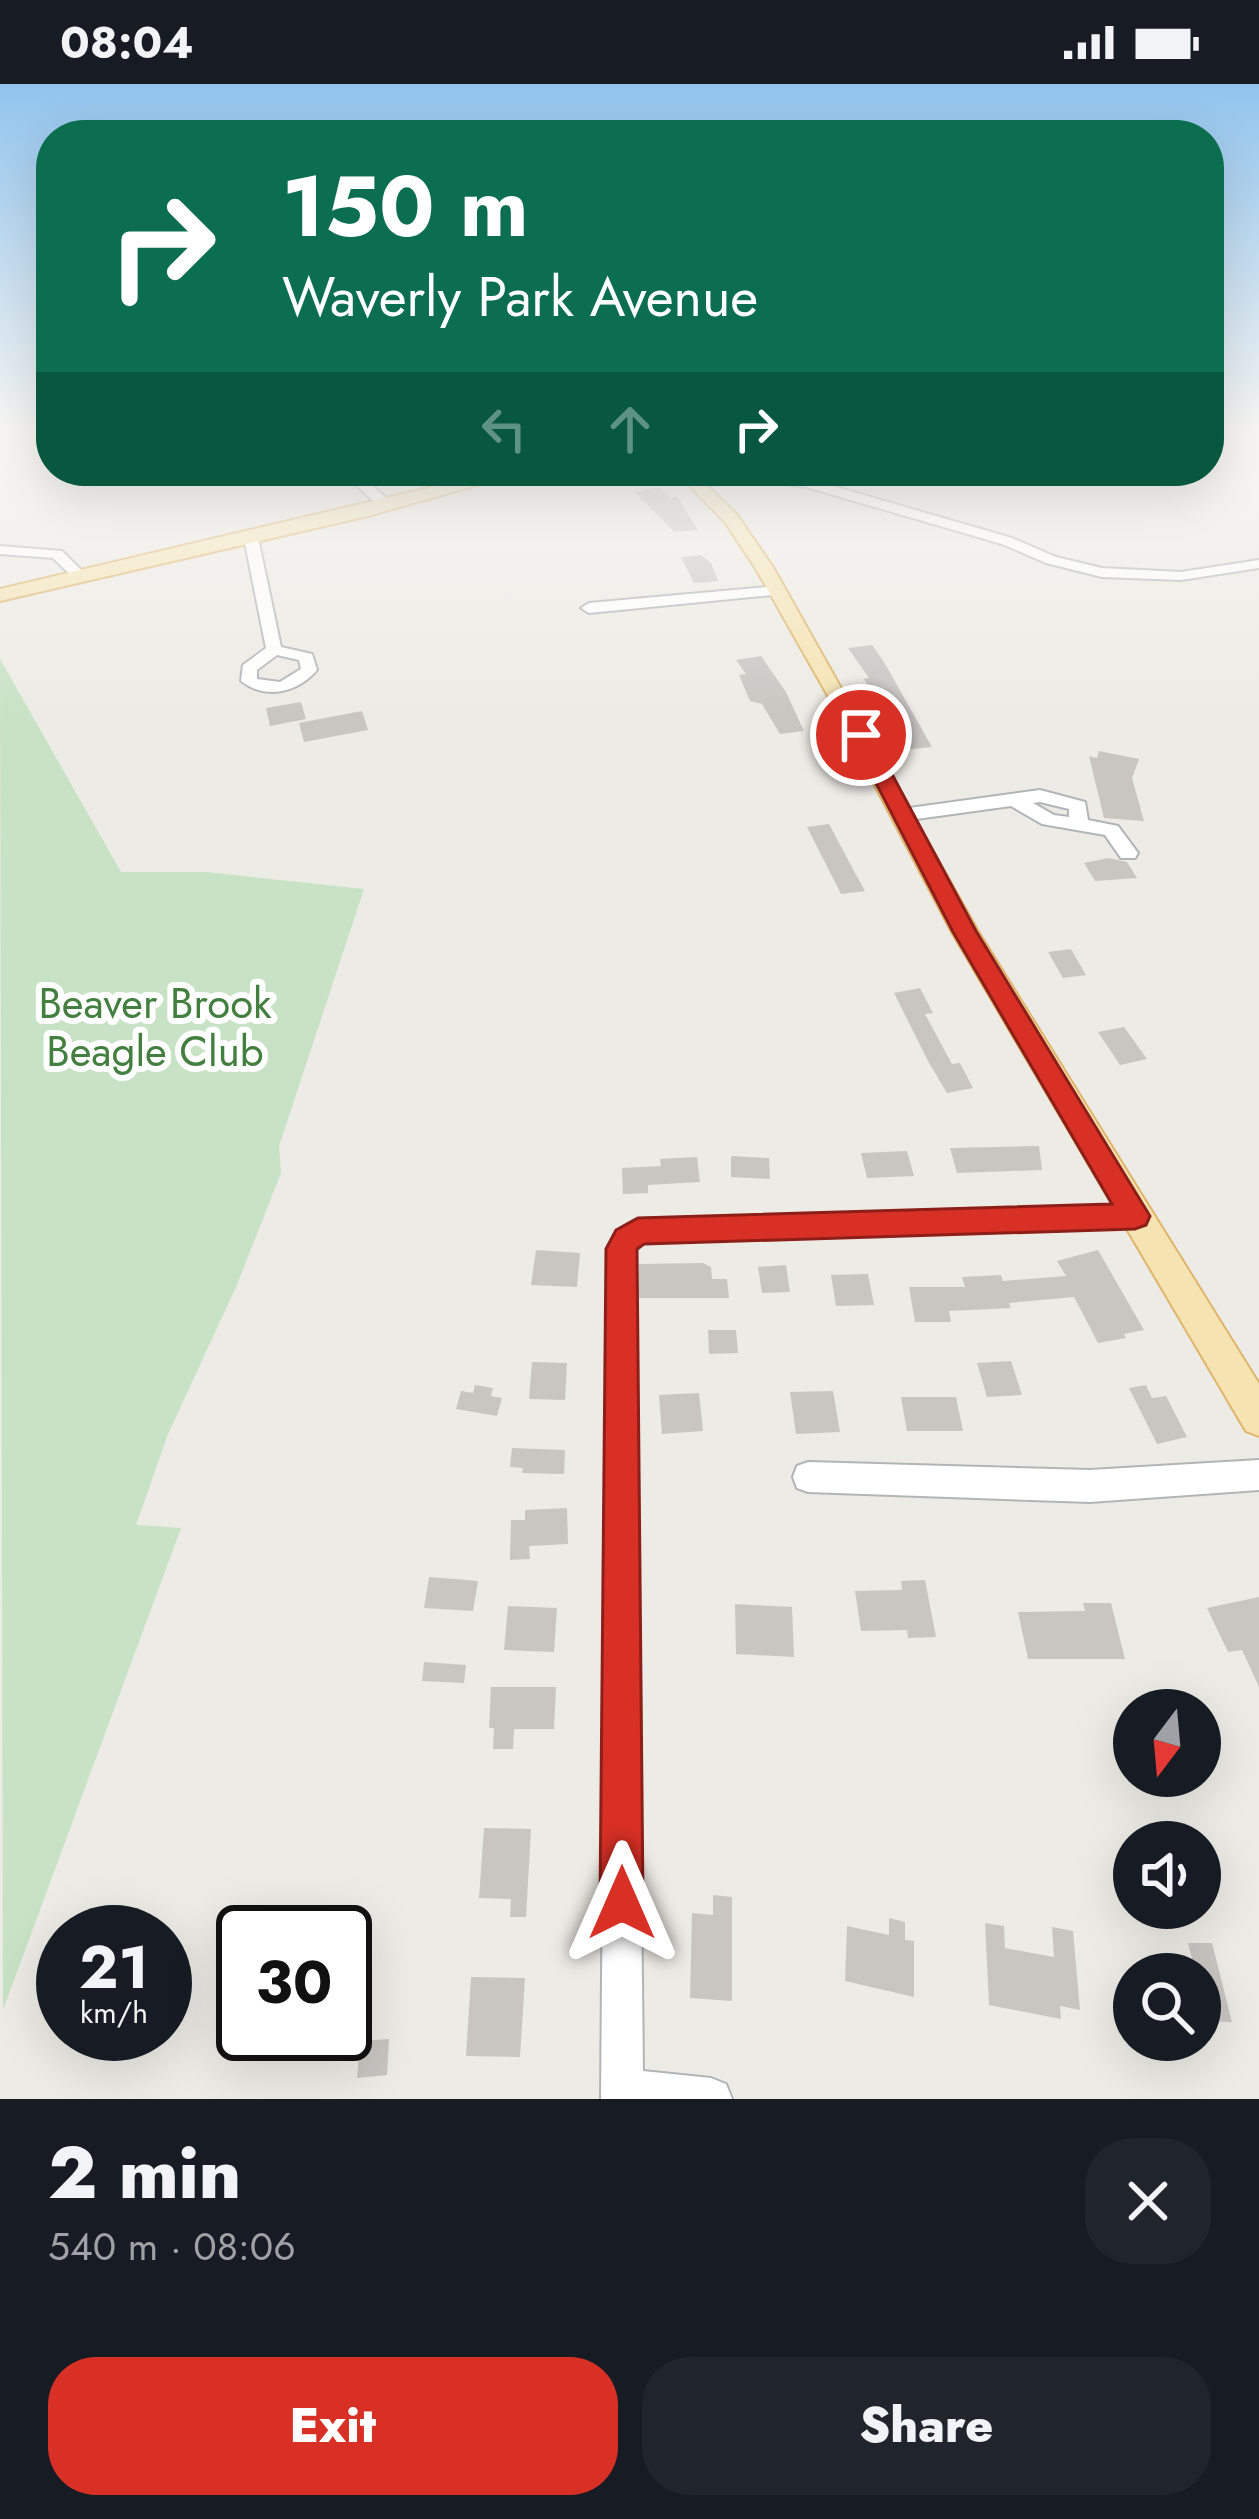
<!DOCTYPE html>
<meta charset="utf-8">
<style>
body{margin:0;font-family:Jost,sans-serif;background:#20242c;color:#f1f3f6;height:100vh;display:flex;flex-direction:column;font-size:45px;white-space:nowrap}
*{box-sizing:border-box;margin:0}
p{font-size:39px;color:#9ea1a6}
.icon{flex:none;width:66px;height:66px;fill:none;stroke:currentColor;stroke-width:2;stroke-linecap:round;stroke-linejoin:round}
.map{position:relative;height:2015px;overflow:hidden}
.side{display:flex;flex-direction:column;background:#171b24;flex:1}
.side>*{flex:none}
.hud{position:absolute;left:36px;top:36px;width:1188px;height:366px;border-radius:48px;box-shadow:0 12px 48px #0002;background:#0b6e4f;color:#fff;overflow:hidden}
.needle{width:78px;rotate:196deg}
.controls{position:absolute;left:1113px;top:1605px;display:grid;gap:24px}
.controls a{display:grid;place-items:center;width:108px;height:108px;border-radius:50%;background:#171b24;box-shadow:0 12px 48px #0002;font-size:60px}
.speed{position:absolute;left:36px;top:1821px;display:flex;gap:24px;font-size:60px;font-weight:700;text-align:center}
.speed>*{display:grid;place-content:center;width:156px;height:156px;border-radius:50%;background:#171b24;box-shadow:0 12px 48px #0002;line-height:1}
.speed small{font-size:30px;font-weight:400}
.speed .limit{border:6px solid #111;border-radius:18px;background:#fff;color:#111}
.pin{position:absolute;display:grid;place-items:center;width:102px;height:102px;color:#fff;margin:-51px;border:6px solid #fff;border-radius:50%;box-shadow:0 3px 12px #0007}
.me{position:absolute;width:132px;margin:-66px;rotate:0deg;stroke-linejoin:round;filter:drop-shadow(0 0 9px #0008)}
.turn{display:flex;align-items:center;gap:42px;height:252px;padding:0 48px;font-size:54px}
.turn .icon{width:156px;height:156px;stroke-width:2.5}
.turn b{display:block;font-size:84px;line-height:102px}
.lanes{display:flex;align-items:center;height:114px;padding:0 48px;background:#0003;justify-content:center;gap:60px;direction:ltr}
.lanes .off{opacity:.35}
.round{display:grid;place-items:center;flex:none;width:126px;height:126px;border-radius:48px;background:#20242c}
.overview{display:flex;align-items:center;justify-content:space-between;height:204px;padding:0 48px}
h1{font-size:72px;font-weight:800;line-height:90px}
.primary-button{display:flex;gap:24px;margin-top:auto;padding:24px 48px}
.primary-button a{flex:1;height:138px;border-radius:48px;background:#d93025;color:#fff;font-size:48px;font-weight:800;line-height:138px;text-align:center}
.primary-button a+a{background:#20242c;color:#f1f3f6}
.status{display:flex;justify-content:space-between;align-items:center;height:84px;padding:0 60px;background:#171b24;direction:ltr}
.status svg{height:33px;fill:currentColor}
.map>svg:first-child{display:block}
.green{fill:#c8e2c5}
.building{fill:#c9c6c2}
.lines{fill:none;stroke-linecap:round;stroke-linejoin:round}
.minor-casing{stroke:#b2b5b8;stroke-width:4}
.major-casing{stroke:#e0b46b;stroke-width:4}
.minor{fill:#fff;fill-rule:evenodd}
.major{fill:#f5e4b2;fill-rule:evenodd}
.route{fill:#d93025;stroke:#8d1f18;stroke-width:3}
.labels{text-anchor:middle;stroke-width:12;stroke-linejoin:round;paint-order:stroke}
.park-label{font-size:42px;fill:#438040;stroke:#fff}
</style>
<div class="status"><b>08:04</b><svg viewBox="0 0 49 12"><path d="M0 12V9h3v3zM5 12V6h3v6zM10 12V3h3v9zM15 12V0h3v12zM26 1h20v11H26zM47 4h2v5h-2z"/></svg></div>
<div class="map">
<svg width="1259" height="2015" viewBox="0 0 1259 2015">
<rect width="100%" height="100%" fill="#edebe5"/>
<!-- green -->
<path class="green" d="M0 575 121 788H206L364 805 279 1062 281 1089 236 1203 168 1350 136 1441 181 1444 3 1926Z"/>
<!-- building -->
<path class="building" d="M659 403 671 414 677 413 698 446 674 448 635 408Z
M701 471 711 479 718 497 694 499 681 473Z
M872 561 884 578 932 663 902 666 864 595 869 594 848 564Z
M761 572 786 608 804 647 780 650 762 620 750 617 739 591 746 590 736 576Z
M301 618 306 635 270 642 266 624Z
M362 627 368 646 304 658 299 639Z
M1099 667 1139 675 1132 694 1144 737 1104 734 1089 672 1097 674Z
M829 740 854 787 865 807 841 810 807 743Z
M1109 774 1127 778 1137 794 1095 797 1084 779Z
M1071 865 1086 891 1063 894 1048 868Z
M920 904 933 929 925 930 952 980 960 979 973 1004 947 1009 928 977 894 909Z
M1124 943 1147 975 1120 981 1098 948Z
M1039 1062 1042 1086 957 1089 950 1064Z
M907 1067 914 1092 867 1094 861 1069Z
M731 1072 769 1074 770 1095 731 1093Z
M697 1073 700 1098 648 1101V1109L623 1110 622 1084 661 1082 660 1075Z
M536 1166 580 1169 577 1203 531 1201Z
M1098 1166 1144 1246 1124 1250 1126 1254 1098 1259 1074 1213 1009 1219 1011 1224 949 1227 951 1238H915L909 1203H965L962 1193 1001 1191 1003 1197 1066 1192 1057 1177Z
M703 1179 711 1183 712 1195H727L729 1214H639V1180Z
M786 1181 790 1208 762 1209 758 1183Z
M868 1190 874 1221 836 1222 831 1191Z
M708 1246H736L738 1269 709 1270Z
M1011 1277 1022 1311 987 1313 977 1279Z
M532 1278 567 1279 565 1316 529 1315Z
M475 1301 493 1304 491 1312 502 1314 497 1332 456 1325 461 1307 473 1309Z
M1146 1301 1152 1314 1166 1312 1187 1353 1157 1360 1129 1304Z
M833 1307 840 1348 796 1350 790 1308Z
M699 1309 703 1347 662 1350 659 1311Z
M901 1313H956L963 1347H907Z
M512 1364 565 1366 564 1390 522 1389 523 1384 510 1383Z
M567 1424 568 1460 529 1462 530 1475 510 1476 511 1436H525V1426Z
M429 1493 478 1497 473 1527 424 1524Z
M925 1496 936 1553 908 1554 907 1546 861 1547 855 1507 902 1506 901 1497Z
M1259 1513V1603L1242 1566 1228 1568 1207 1524Z
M1083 1519H1111L1125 1575H1028L1018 1528 1085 1527Z
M735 1520 792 1523 794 1573 736 1570Z
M508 1522 557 1524 554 1568 504 1566Z
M424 1578 466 1581 464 1599 422 1597Z
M491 1603H556L554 1645H514L513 1665H493L494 1644H489Z
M484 1744 531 1745 526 1833H510L511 1815 479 1814Z
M713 1811 732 1813V1917L690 1914 692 1829 713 1831Z
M889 1834 905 1838V1856L914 1857V1913L845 1897 847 1842 889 1851Z
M985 1839 1004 1842 1005 1864 1054 1873 1052 1843 1073 1847 1080 1926 1060 1922 1061 1935 989 1921Z
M1188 1859H1212L1232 1938 1200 1937V1890H1196Z
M471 1893 525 1894 520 1973 466 1972Z
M389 1955 387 1991 357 1994 360 1957Z"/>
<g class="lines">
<!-- minor casing -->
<g class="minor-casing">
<path id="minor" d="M341 387H355L392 419V425H382Z
M747 389 788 391 833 402 1012 454 1056 473 1102 484 1181 488 1259 476V484L1181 496 1102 493 1046 479 1002 460 806 403 747 396 697 403 690 399Z
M251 450 258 454 281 563 312 570 317 586C297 609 266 616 241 597L243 581 266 564 244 454ZM277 571 299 576 301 585 280 598 257 595V586Z
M0 462 62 467 88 493 76 496 53 474 0 470Z
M778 502 783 504V510L589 529 581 524 589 519Z
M1040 706 1085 718 1088 736 1118 742 1138 769 1135 774H1121L1105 751 1042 740 1011 722 902 737 892 731 902 725ZM1040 718 1069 725V733L1054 731 1033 719Z
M1135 1121 1144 1124 1148 1132 1144 1140 1135 1143 644 1158 634 1169 643 1987 711 1994 726 2000 732 2015H601L608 1165C614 1152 624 1140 638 1135Z
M1259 1376V1406L1090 1418 808 1408 797 1404 793 1393 797 1382 808 1378 1090 1386Z"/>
</g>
<!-- major casing -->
<g class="major-casing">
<path id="major" d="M500 387H527L368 432 0 517V505Z
M675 387H692L737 431 774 485 977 846 1259 1300V1352L1246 1347 952 848 827 610 756 485 725 438Z"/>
</g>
<!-- minor -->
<use href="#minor" class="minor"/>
<!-- major -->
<use href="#major" class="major"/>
</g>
<!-- sky -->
<linearGradient id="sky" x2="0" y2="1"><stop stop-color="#91c4ed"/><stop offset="0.55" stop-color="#f7f6f3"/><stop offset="1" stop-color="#f7f6f3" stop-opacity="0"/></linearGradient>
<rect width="1259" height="631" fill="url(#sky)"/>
<!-- route -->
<path class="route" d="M861 645 871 651 976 847 1150 1132 1146 1141 1135 1145 644 1160 637 1165 643 1819 637 1834 622 1841 606 1834 600 1819 606 1165 616 1146 638 1134 1112 1120 953 848 851 651Z"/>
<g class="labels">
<!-- park labels -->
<g class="park-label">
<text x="155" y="934">Beaver Brook<tspan x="155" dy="48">Beagle Club</tspan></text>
</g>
</g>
</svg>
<div class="controls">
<a><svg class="needle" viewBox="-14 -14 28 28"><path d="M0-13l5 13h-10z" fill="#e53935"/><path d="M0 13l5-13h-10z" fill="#9ea1a6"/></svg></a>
<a><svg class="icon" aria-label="sound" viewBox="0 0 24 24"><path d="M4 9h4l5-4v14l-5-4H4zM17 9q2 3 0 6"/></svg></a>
<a><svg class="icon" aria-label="search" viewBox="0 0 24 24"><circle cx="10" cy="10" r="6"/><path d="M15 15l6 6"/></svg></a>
</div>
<div class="speed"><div>21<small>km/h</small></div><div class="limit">30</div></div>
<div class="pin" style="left:861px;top:651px;background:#d93025"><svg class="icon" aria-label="arrive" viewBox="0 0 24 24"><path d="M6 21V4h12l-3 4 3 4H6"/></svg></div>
<svg class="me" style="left:622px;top:1819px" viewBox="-20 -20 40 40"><path d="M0-17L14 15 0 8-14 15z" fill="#d93025" stroke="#fff" stroke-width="4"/></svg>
<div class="hud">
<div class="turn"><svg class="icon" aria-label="right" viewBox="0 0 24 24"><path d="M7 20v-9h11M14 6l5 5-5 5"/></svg><div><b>150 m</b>Waverly Park Avenue</div></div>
<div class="lanes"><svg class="icon off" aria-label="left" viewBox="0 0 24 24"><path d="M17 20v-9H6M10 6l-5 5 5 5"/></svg><svg class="icon off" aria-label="ahead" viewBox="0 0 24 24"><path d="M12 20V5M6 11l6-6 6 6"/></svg><svg class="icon" aria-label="right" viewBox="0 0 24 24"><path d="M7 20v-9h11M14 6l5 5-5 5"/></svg></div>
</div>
</div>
<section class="side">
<div class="overview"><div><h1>2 min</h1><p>540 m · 08:06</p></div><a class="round"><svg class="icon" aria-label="close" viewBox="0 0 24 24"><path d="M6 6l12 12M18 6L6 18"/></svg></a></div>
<div class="primary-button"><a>Exit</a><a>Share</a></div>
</section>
